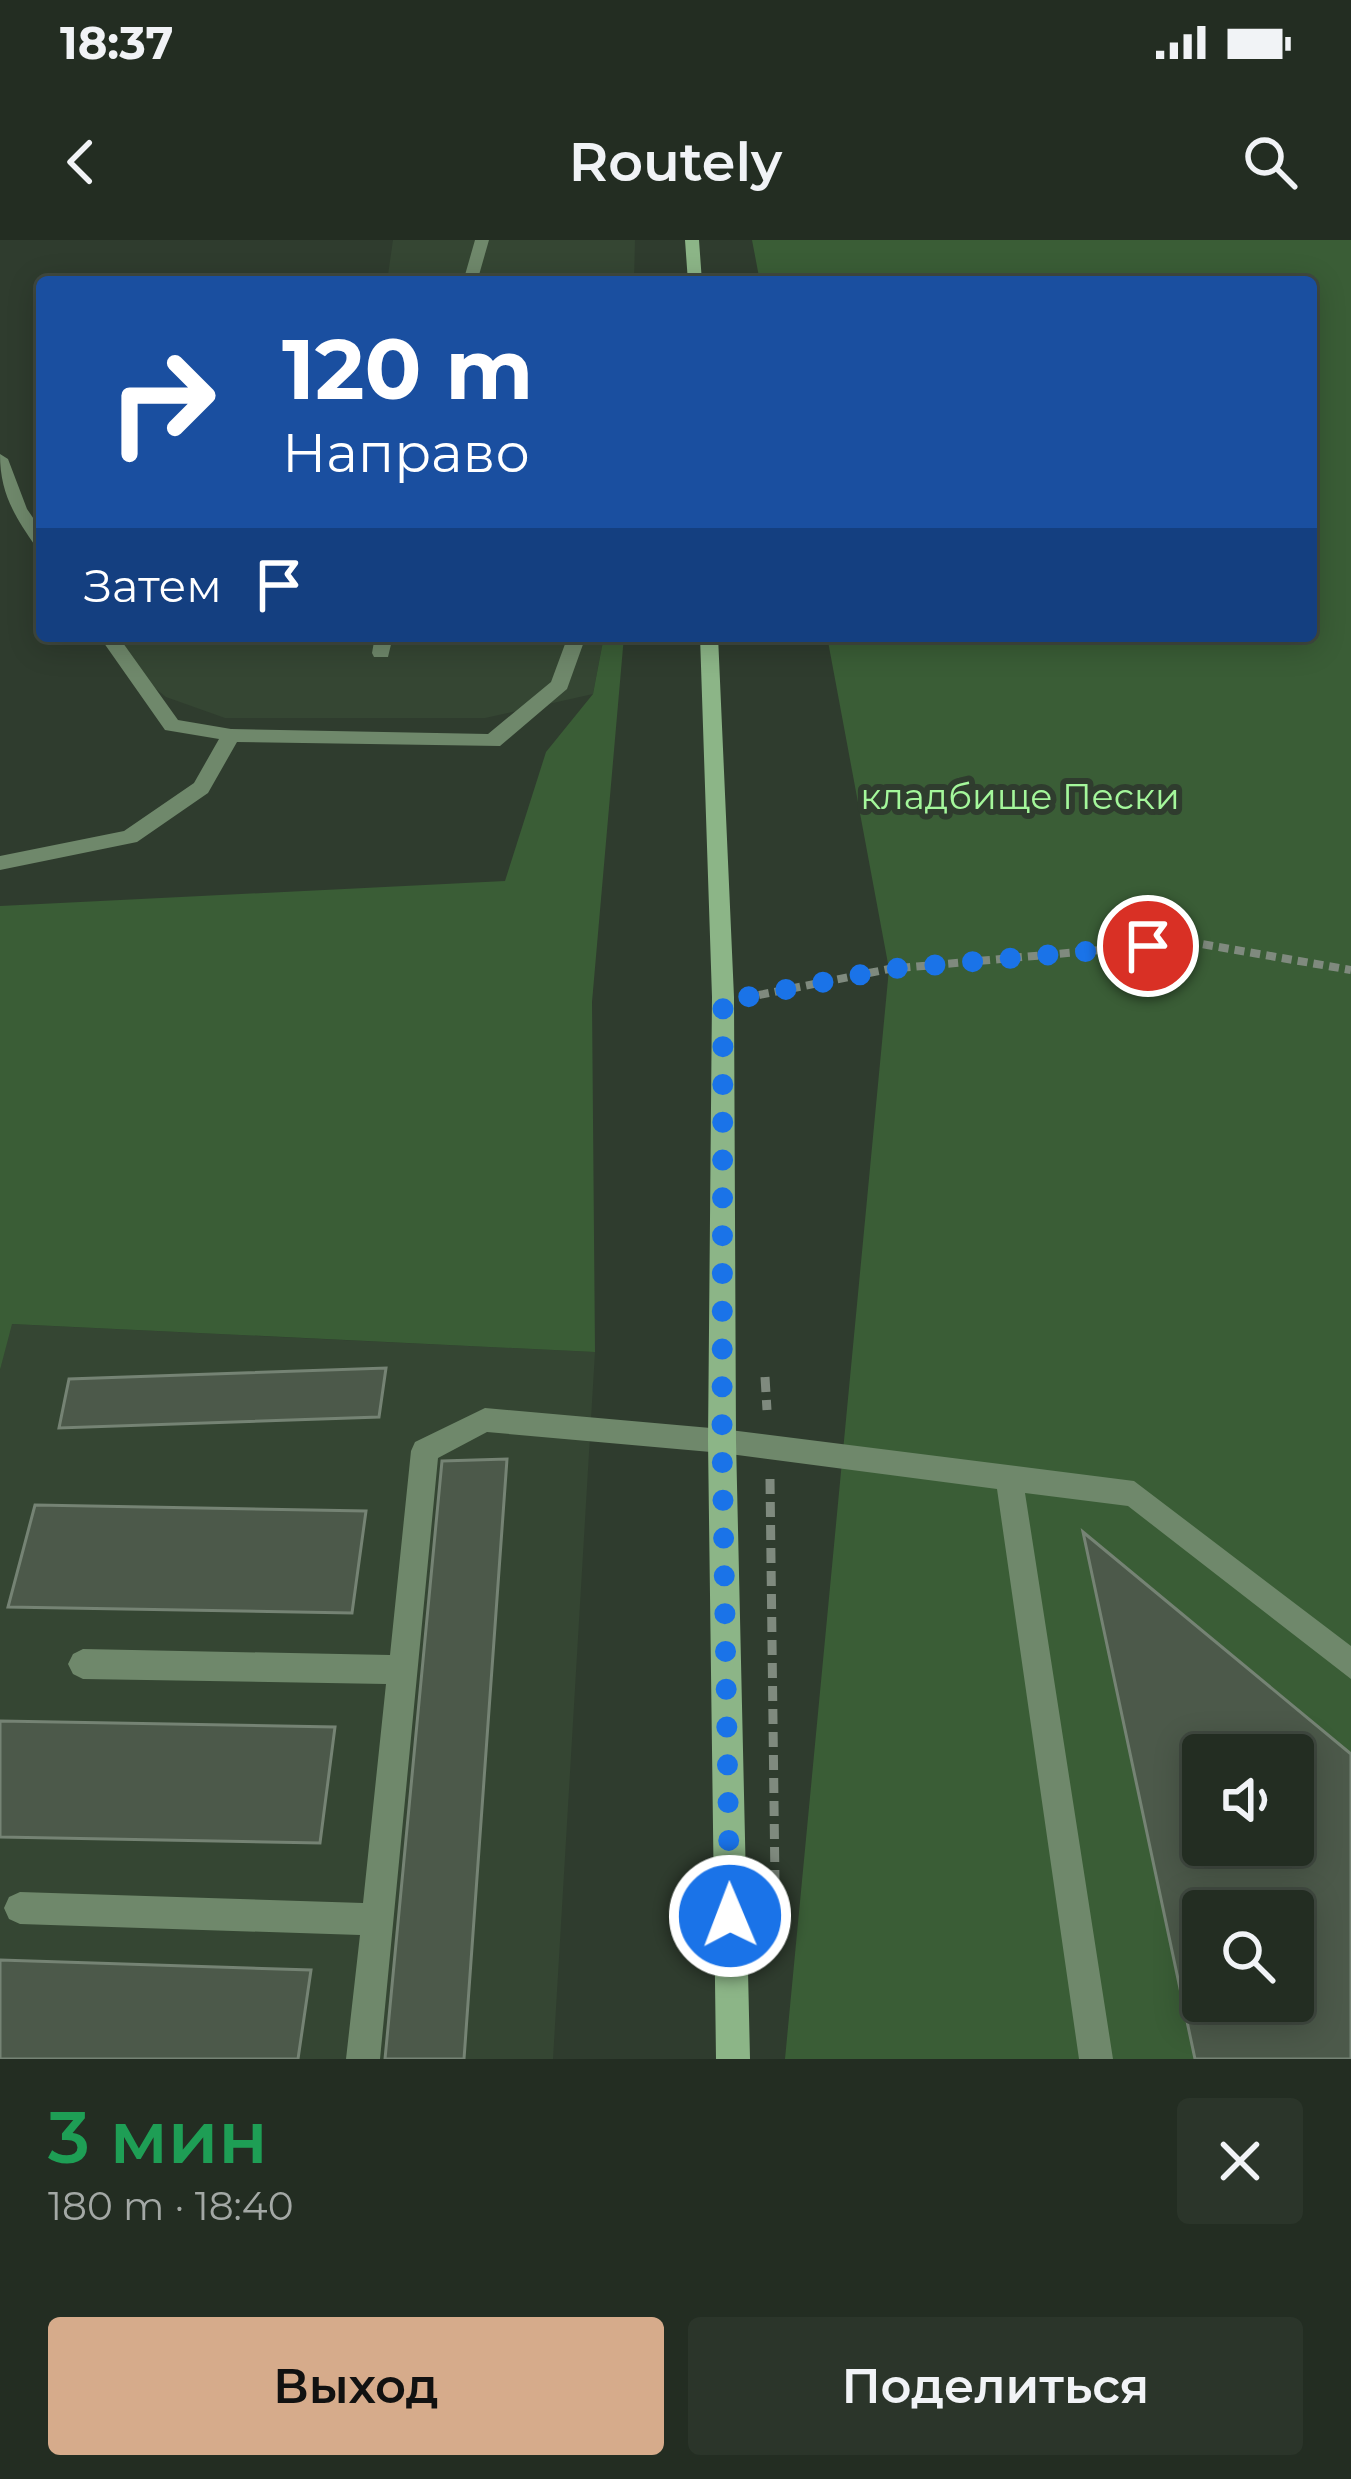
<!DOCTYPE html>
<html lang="ru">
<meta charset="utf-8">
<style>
body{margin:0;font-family:Montserrat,sans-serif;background:#2b352a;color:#f1f3f6;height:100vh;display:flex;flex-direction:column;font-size:45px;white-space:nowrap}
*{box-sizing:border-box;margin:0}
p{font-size:39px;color:#a3a8a5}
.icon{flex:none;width:66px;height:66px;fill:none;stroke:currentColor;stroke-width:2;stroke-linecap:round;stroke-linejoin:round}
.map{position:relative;height:1819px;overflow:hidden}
.panel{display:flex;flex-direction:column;background:#232d22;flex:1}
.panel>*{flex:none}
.guide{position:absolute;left:36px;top:36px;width:1281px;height:366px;border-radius:12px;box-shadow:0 6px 30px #0003,0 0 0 3px #404940;background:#1a4fa0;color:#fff;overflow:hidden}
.fabs{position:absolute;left:1182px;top:1494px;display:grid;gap:24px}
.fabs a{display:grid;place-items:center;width:132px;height:132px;border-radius:12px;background:#232d22;box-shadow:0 6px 30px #0003,0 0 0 3px #404940;font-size:60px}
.pin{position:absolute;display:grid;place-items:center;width:102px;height:102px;color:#fff;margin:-51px;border:6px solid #fff;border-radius:50%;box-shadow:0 3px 12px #0007}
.me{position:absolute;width:132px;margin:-66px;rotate:359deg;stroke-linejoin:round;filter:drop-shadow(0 0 9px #0008)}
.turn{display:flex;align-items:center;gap:42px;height:252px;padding:0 48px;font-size:54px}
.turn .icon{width:156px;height:156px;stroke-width:2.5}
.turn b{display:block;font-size:84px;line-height:102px}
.then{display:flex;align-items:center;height:114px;padding:0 48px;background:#0003;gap:24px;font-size:45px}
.round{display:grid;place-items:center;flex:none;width:126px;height:126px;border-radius:12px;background:#2b352a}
.overview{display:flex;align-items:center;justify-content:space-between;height:204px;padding:0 48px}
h1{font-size:72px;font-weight:600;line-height:90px;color:#1e9e55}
.button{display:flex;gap:24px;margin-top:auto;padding:24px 48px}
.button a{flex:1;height:138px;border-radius:12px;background:#d6ab8b;color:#111;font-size:48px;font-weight:600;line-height:138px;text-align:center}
.button a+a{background:#2b352a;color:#f1f3f6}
.status{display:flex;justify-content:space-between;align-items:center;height:84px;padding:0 60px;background:#232d22;direction:ltr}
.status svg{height:33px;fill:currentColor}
header{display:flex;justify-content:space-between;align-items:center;height:156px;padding:0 48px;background:#232d22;font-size:54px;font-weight:600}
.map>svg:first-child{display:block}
.built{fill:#354633}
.green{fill:#3a5d36;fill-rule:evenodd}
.building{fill:#4c594a;stroke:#758374;stroke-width:3;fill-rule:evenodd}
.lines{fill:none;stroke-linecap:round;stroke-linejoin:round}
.path-far1{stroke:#7f8a7e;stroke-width:8;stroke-dasharray:10 6;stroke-linecap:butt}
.path{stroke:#7f8a7e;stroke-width:9;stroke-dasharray:15 8;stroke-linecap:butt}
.service{fill:#6f886b;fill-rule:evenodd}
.secondary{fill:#8cb587;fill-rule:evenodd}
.route{stroke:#1a73e8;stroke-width:21;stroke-dasharray:0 37.8}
.labels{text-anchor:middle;stroke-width:12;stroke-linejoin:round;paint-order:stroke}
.park-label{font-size:36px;fill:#a4f79b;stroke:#2f3c2e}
</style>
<div class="status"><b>18:37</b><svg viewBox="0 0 49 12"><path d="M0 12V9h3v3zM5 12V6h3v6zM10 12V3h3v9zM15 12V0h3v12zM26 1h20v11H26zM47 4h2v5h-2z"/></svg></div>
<header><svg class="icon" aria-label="back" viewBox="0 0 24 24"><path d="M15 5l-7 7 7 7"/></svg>Routely<svg class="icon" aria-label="search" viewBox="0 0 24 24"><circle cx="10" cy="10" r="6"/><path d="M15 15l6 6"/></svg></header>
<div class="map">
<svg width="1351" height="1819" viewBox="0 0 1351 1819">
<rect width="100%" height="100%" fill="#2f3c2e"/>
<!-- built -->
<path class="built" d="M393 0H635L634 42H387Z
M127 396H604L593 454 485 478H225L166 457 120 420Z
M11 1084 595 1112 553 1819H0V1130Z"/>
<!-- green -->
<path class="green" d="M752 0H1351V1819H785L889 729 827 396H1311V42H760ZM1203 1515H1293V1605H1203ZM1203 1671H1293V1761H1203Z
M604 396H624L592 762 595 1112 12 1084 0 1130V666L505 641 546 512 593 454Z"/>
<!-- building -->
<path class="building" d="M386 1128 379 1177 59 1188 69 1139Z
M507 1219 464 1819H385L442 1221Z
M35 1265 366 1271 352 1373 8 1367Z
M1083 1292 1351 1514V1819H1195ZM1203 1515H1293V1605H1203ZM1203 1671H1293V1761H1203Z
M0 1481 335 1487 320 1603 0 1597Z
M0 1720 311 1730 298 1819H0Z"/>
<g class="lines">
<!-- path-far1 -->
<path class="path-far1" d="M759 755 889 729 1190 702 1351 730"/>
<!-- path -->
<path class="path" d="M765 1137 767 1170
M770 1239 775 1644"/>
<!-- service -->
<path class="service" d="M475 0H489L477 42H463Z
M0 214 8 219 27 269 42 291V308L36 307C14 275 0 253 0 214Z
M99 396H118L178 480 231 489 488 494 551 442 568 396H586L567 449 500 506 237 502 208 553 137 602 0 630V616L124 591 194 543 219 499 165 490Z
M375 396H393L388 417H374L372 413Z
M485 1168 722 1189 1134 1241 1351 1406V1439L1128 1266 1025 1253 1113 1819H1079L997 1249 722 1213 487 1192 438 1218 380 1819H346L360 1695 20 1684 9 1679 4 1668 9 1657 20 1652 363 1663 386 1444 83 1439 73 1434 68 1424 73 1414 83 1409 390 1415 411 1211 415 1202Z"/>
<!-- secondary -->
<path class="secondary" d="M685 0H699L702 42H688Z
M700 396H718L734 757 736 1201 750 1819H716L708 1201 712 757Z"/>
</g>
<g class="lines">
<!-- route -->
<path class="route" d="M730 1676 722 1202 723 757 742 758 890 729 1148 706"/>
</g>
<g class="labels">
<!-- park labels -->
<g class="park-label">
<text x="1020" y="569">кладбище Пески</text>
</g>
</g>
</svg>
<div class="fabs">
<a><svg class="icon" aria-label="sound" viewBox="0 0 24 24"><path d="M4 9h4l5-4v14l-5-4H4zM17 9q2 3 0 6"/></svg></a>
<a><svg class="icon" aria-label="search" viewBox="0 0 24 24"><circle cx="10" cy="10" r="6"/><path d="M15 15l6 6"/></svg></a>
</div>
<div class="pin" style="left:1148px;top:706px;background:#d93025"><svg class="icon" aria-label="arrive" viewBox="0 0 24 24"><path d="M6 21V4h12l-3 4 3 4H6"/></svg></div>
<svg class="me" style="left:730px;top:1676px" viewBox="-20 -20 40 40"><circle r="17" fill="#1a73e8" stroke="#fff" stroke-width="3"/><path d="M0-11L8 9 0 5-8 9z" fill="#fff"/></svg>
<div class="guide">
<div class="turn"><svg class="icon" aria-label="right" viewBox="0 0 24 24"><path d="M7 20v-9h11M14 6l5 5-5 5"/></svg><div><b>120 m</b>Направо</div></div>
<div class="then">Затем<svg class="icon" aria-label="arrive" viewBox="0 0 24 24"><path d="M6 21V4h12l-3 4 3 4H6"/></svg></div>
</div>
</div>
<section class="panel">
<div class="overview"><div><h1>3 мин</h1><p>180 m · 18:40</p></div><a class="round"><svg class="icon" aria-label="close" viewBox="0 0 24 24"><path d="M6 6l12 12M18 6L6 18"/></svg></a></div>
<div class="button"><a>Выход</a><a>Поделиться</a></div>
</section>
